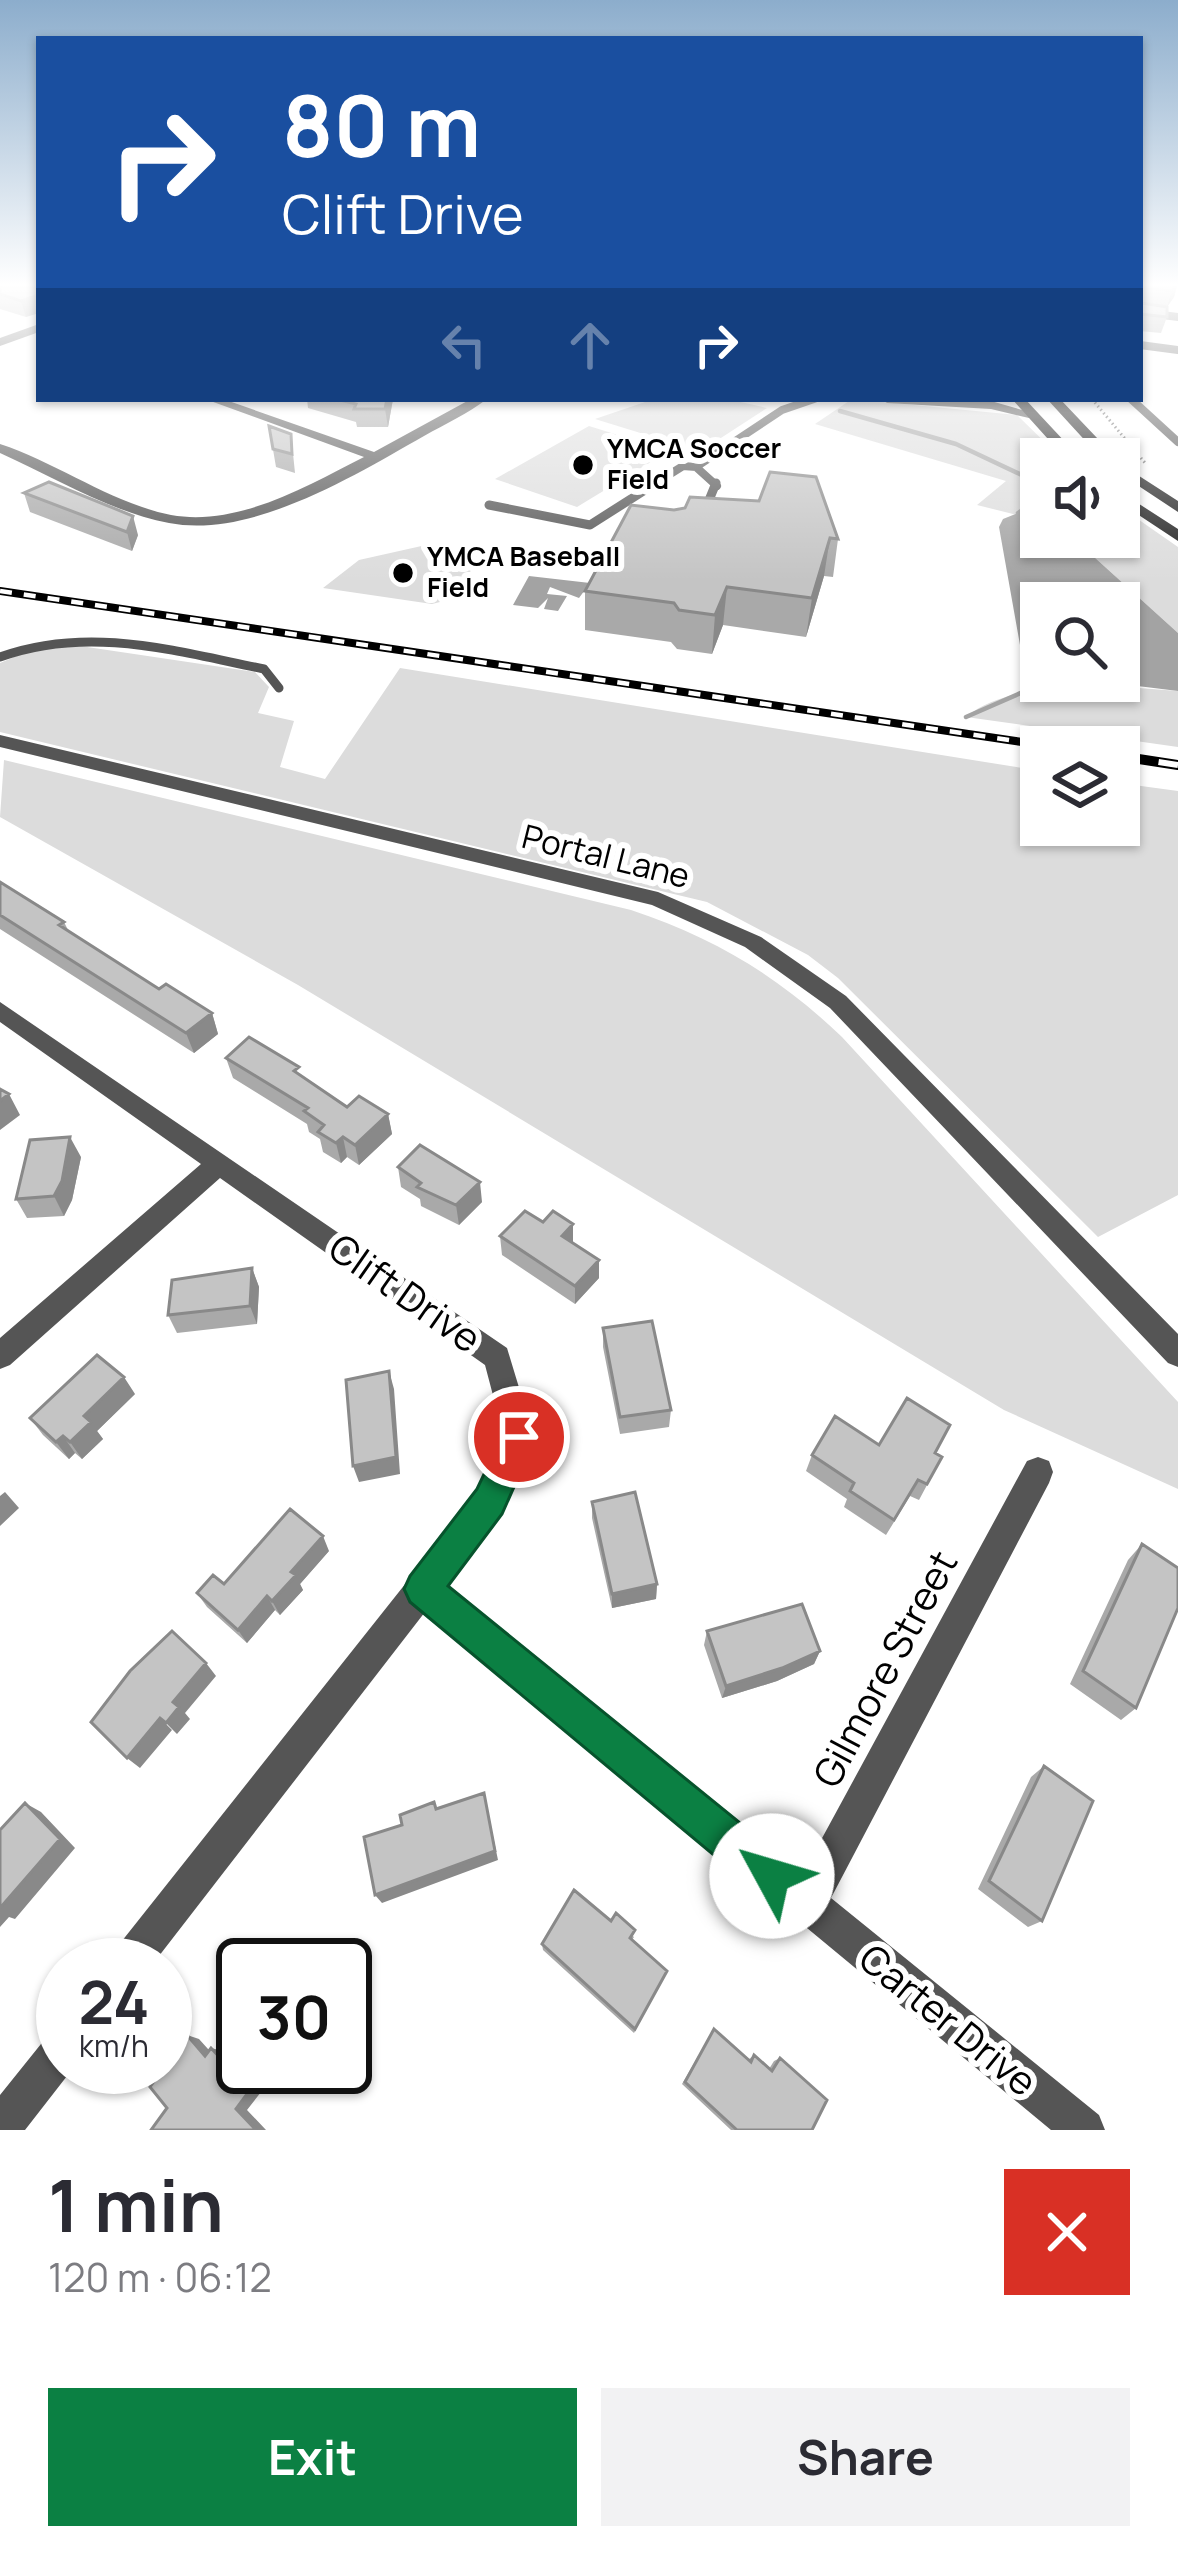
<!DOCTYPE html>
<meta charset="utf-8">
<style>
body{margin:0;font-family:Manrope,sans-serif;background:#f2f2f3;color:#2b2b33;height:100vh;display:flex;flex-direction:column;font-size:45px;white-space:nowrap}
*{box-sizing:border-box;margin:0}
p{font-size:39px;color:#7c7c81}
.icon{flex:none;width:66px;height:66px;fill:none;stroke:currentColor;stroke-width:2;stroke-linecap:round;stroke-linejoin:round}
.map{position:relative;height:2130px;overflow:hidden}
.panel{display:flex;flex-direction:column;background:#fff;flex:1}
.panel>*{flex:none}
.hud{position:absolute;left:36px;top:36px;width:1107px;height:366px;border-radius:0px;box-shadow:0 3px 9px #0004;background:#1a4fa0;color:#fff;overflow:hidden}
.buttons{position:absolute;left:1020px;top:438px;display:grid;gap:24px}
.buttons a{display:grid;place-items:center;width:120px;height:120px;border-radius:0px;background:#fff;box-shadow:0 3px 9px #0004;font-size:60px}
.speed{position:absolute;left:36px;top:1938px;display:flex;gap:24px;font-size:60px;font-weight:700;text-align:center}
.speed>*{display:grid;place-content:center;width:156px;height:156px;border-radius:50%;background:#fff;box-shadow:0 3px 9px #0004;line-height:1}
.speed small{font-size:30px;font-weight:400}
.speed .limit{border:6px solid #111;border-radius:18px;background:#fff;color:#111}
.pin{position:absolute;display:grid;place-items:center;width:102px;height:102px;color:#fff;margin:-51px;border:6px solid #fff;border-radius:50%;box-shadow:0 3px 12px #0007}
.me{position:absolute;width:132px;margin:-66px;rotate:309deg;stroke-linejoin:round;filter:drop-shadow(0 0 9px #0008)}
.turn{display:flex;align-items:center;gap:42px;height:252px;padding:0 48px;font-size:54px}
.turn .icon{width:156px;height:156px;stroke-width:2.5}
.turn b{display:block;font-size:84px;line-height:102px}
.lanes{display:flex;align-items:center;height:114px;padding:0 48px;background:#0003;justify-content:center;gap:60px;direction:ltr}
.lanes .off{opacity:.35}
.round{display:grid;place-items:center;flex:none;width:126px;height:126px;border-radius:0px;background:#f2f2f3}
.head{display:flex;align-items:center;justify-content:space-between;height:204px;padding:0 48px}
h1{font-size:72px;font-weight:700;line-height:90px}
.action{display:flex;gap:24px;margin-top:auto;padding:24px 48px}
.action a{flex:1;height:138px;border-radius:0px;background:#0b8043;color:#fff;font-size:48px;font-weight:700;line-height:138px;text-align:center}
.action a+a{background:#f2f2f3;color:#2b2b33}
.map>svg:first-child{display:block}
.green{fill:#dcdcdc}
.water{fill:#a3a3a3}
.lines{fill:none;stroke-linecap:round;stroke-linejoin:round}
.stream{stroke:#a3a3a3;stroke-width:4.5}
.path{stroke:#777;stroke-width:3;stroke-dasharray:1.5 3;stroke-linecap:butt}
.service-far1{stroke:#555;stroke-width:8}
.service{stroke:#555;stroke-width:9}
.minor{fill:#555;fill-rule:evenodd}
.tertiary{fill:#555;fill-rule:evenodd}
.secondary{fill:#222;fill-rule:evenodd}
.rail-far1-casing{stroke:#000;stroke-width:8}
.rail-casing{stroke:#000;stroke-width:10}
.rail-far1{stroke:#fff;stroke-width:4.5;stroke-dasharray:12;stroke-linecap:butt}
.rail{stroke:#fff;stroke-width:6;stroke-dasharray:20;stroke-linecap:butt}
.wall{fill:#a9a9a9}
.shaded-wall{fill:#898989}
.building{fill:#c4c4c4;stroke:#898989;stroke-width:3}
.route{fill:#0b8043;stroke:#07532c;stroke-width:3}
.poi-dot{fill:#000;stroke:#fff;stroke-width:4.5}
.labels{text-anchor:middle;stroke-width:12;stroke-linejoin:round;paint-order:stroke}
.far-poi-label{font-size:27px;font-weight:bold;fill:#000;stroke:#fff;text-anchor:start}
.street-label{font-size:33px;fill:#000;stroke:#fff}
.near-street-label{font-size:39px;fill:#000;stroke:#fff}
</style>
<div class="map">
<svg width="1178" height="2130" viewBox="0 0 1178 2130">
<rect width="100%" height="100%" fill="#fff"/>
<!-- green -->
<path class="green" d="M654 399H727L767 408 707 447 689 448 595 419Z
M852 399 1017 415 1062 459H1041V521L977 505 1006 481 815 424Z
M589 426 669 451 577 507 495 479Z
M1119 506 1178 547V633L1072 537H1119Z
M426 545 484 551 452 599 432 604 323 588 359 560Z
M67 644 255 672 269 687 258 713 294 721 280 767 325 779 400 668 1041 771V825H1119V783L1178 791V1195L1098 1237 838 978 808 955 707 902 0 732V663L33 649Z
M1048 681 1178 691V747L966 717C990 697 1020 696 1048 681Z
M4 760 631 910C715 938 778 976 842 1037L1178 1402V1489L1004 1410 298 985 0 817Z"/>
<!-- water -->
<path class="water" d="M1018 513 1041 521V537H1072L1178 633V691L1097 681H1119V603H1041V662L1020 645 999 527 1003 519Z
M529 576 590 583 579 598 550 587 547 594 567 596 558 611 544 609 548 598 538 608 513 605Z"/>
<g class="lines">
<!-- stream -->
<path class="stream" d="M840 411 956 444 1041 484
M1018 513 1041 497
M966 717 1048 681"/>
<!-- path -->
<path class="path" d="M1092 399 1146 464"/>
<!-- service-far1 -->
<path class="service-far1" d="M1140 312 1178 317
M1140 345 1178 350
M1131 399 1178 442
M696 467 717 486
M651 486 683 466 696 467 782 410 814 399"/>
<!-- service -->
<path class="service" d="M489 505 590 525 656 483
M705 510 716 483
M0 657C89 625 175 651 264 669L279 688"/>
<!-- minor -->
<path class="minor" d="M39 324V332L0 346V338Z
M205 399H223L374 452 471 399H487C469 413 445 424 424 436 355 475 252 539 169 523 110 512 54 477 0 453V444C58 463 111 503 171 515 238 527 307 486 364 457Z
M881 399 991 401 1036 414 1029 418 991 409 887 403Z
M0 1002 507 1348 534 1437 501 1513 445 1586 802 1875 1027 1461 1038 1457 1049 1461 1053 1472 1049 1483 831 1898 1099 2115 1105 2130H1051L425 1612 152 1965H108L114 1951 479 1491 504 1437 485 1365 220 1178 10 1365 0 1369V1338L201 1164 0 1022Z
M63 2028V2067H74L25 2130H0V2095L49 2034Z"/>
<!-- tertiary -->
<path class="tertiary" d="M0 735 658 892 761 937 846 996 1178 1334V1367L1168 1363 830 1008 745 947 652 905 0 747Z"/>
<!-- secondary -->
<path class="secondary" d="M1012 399H1025L1081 459H1066Z
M1047 399H1060L1117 459H1102Z
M1119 463 1178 501V512L1119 473Z
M1119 491 1178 529V541L1119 502Z"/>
<!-- rail-far1 casing -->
<g class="rail-far1-casing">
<path id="rail-far1" d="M0 591 1056 747"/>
</g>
<!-- rail casing -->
<g class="rail-casing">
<path id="rail" d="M1119 756 1178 765"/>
</g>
<!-- rail-far1 -->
<use href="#rail-far1" class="rail-far1"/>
<!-- rail -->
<use href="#rail" class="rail"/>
</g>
<!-- wall -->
<path class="wall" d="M0 283H39L26 317 0 309Z
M1178 283 1174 297 1167 307V317L1161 333 1140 331V285Z
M307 399H393L388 427H357L356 422 308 408Z
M269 426 291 434 295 473 276 467Z
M24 493 138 535 132 551 30 512Z
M631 505 838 539 833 577 824 576 806 637 723 625 712 654 677 649 671 642 585 630V591Z
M0 882 64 922 68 930 159 989 212 1013 218 1034 194 1053 0 929Z
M226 1058 301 1076 347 1107 388 1114 392 1134 359 1165 347 1157 341 1163 323 1152 320 1139 309 1132 307 1124 233 1078Z
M81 1157 72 1200 64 1216 27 1218 16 1199Z
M398 1167 482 1202 459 1225 421 1206 420 1199 401 1187Z
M500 1236 573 1243 599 1278 575 1304 502 1255Z
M252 1268 259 1287 257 1324 177 1333 168 1315Z
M603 1328 671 1410 669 1427 620 1434 603 1347Z
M135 1394 97 1431 103 1439 82 1459 75 1453 69 1459 43 1435 30 1418Z
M879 1445 935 1453 942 1457 919 1500 910 1496 886 1535 844 1507 847 1499 806 1471 812 1455Z
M592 1502 657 1584 656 1599 612 1608 592 1518Z
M1142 1544 1136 1708 1121 1720 1070 1684 1128 1560Z
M329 1551 300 1584 303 1590 280 1615 275 1610 247 1643 207 1607 197 1593Z
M707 1631 820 1651 814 1664 777 1681 722 1698 704 1645Z
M1044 1766 1042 1921 1028 1927 978 1889 1031 1777Z
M611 1921 634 1937 632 1940 667 1971 634 2033 543 1950 542 1944Z
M714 2029 748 2060 754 2055 769 2069 774 2061 780 2058 812 2130H731L682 2084Z"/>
<!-- shaded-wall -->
<path class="shaded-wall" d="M1178 283 1174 297 1167 307 1172 291Z
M39 295V313L26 317 21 301Z
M387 399H393L388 427 385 409Z
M133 516 138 535 132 551 127 532Z
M830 538 824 576 806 637 812 598Z
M727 587 723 625 712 654 715 615Z
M212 1013 218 1034 194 1053 186 1033Z
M9 1094 20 1115 0 1130V1101Z
M388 1114 392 1134 359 1165 355 1145Z
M70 1137 81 1157 72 1200 64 1216 54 1196Z
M343 1137 347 1157 341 1163 336 1143Z
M480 1182 482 1202 459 1225 456 1205Z
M573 1224V1243L562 1236Z
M599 1260V1278L575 1304V1286Z
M252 1268 259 1287 257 1324 250 1306Z
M389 1371 394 1389 400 1474 359 1482 353 1466Z
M124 1377 135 1394 97 1431 103 1439 82 1459 70 1442 84 1416Z
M63 1436 75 1453 69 1459 56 1442Z
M5 1492 19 1508 0 1526V1496Z
M323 1536 329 1551 300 1584 303 1590 280 1615 272 1601 291 1572Z
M657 1584 656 1599 612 1608V1594Z
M267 1596 275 1610 247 1643 238 1630Z
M820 1651 814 1664 777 1681 722 1698 726 1686Z
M206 1663 216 1676 185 1713 190 1719 177 1734 166 1723 173 1702Z
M160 1718 172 1730 140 1768 127 1758Z
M484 1793 498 1860 382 1903 375 1895Z
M25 1803 41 1812 75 1848 15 1919 9 1917 0 1927V1908Z
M187 2035 199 2039 217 2059 205 2056Z
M211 2048 223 2051 261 2092 247 2110 266 2130H256L236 2109Z"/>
<!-- building -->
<path class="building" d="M0 283H39V295L21 301 0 294Z
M1141 283H1177L1172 291 1145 288 1140 291Z
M1140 301 1141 303 1167 307V317L1140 314Z
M336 399H387L385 409H354L356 404Z
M269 426 291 434 292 454 273 449Z
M770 472 816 477 838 539 830 538 812 598 727 587 715 615 679 610 674 603 585 591 631 505 674 510 685 508 690 497 759 501Z
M49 482 133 516 127 532 24 493Z
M0 882 64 922 59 925 159 989 166 984 212 1013 186 1033 0 915Z
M249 1037 299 1067 294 1071 347 1107 359 1096 388 1114 355 1145 343 1137 336 1143 318 1132 324 1125 304 1111 308 1108 226 1058Z
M0 1089 9 1094 0 1101Z
M70 1137 62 1181 54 1196 16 1199 30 1140Z
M420 1145 480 1182 456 1205 417 1187 421 1183 398 1167Z
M525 1211 543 1222 553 1211 573 1224 562 1236 599 1260 575 1286 500 1236Z
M252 1268 250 1306 168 1315 172 1280Z
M652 1321 671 1410 620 1417 603 1328Z
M97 1355 124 1377 84 1416 91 1422 70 1442 63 1436 56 1442 30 1418Z
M389 1371 396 1457 353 1466 346 1380Z
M907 1398 950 1425 935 1453 942 1457 927 1484 918 1480 894 1520 850 1491 854 1483 812 1455 835 1416 879 1445Z
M635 1492 657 1584 612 1594 592 1502Z
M290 1509 323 1536 291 1572 296 1575 272 1601 267 1596 238 1630 197 1593 213 1575 224 1584Z
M1142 1544 1178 1568V1608L1136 1708 1083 1671Z
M802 1604 820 1651 782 1668 726 1686 707 1631Z
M172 1631 206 1663 173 1702 179 1707 166 1723 160 1718 127 1758 91 1722 130 1671Z
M1044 1766 1093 1801 1042 1921 989 1881Z
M484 1793 495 1851 375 1895 364 1837 402 1825 400 1815 434 1802 436 1809Z
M25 1803 60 1839 0 1908V1830Z
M574 1890 611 1921 616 1913 635 1930 630 1938 667 1971 635 2029 542 1944Z
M714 2029 751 2062 754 2055 772 2071 780 2058 827 2100 812 2130H737L685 2082Z
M187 2035 205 2056 211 2048 250 2090 236 2109 256 2130H151L167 2108 150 2087Z"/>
<!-- sky -->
<linearGradient id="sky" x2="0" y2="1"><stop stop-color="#8cadcc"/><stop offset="0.49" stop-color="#fff"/><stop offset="1" stop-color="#fff" stop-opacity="0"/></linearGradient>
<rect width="1178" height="581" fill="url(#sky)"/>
<!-- route -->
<path class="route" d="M519 1421 531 1426 536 1437 502 1514 448 1586 787 1861 793 1876 787 1891 772 1897 757 1891 410 1602 404 1589 410 1576 477 1489 507 1426Z"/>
<!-- markers -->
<g class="poi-dot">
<circle cx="583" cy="465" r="12"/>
<circle cx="403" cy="573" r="12"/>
</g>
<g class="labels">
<!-- far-poi labels -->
<g class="far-poi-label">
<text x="607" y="458">YMCA Soccer<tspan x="607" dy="31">Field</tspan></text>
<text x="427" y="566">YMCA Baseball<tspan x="427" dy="31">Field</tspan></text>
</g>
<!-- street labels -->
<g class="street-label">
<text transform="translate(606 856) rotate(14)" y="12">Portal Lane</text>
</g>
<!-- near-street labels -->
<g class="near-street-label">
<text transform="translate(405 1293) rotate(35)" y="14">Clift Drive</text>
<text transform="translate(885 1669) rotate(-62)" y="14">Gilmore Street</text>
<text transform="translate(948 2020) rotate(39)" y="14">Carter Drive</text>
</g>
</g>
</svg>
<div class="buttons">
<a><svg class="icon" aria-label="sound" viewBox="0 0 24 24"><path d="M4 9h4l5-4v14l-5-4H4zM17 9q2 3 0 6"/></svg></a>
<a><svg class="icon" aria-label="search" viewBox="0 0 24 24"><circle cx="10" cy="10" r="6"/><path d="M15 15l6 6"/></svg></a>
<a><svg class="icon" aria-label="layers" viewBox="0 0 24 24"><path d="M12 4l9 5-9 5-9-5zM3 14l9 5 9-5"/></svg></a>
</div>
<div class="speed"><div>24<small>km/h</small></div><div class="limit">30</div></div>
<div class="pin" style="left:519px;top:1437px;background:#d93025"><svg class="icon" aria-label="arrive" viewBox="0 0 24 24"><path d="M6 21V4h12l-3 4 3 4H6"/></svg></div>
<svg class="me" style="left:772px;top:1876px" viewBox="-20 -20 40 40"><circle r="19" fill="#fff"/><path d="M0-13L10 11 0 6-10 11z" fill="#0b8043"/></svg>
<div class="hud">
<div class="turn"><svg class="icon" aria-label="right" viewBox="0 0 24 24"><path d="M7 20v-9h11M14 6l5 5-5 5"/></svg><div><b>80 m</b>Clift Drive</div></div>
<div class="lanes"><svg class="icon off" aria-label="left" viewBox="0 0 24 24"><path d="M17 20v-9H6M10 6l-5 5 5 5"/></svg><svg class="icon off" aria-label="ahead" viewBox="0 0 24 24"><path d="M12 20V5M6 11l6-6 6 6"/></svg><svg class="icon" aria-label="right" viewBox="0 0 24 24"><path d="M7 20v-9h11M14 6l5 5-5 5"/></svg></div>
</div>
</div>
<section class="panel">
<div class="head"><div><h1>1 min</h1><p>120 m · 06:12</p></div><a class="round" style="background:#d93025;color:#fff"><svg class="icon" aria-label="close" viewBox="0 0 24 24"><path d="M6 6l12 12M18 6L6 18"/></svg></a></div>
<div class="action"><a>Exit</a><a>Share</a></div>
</section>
